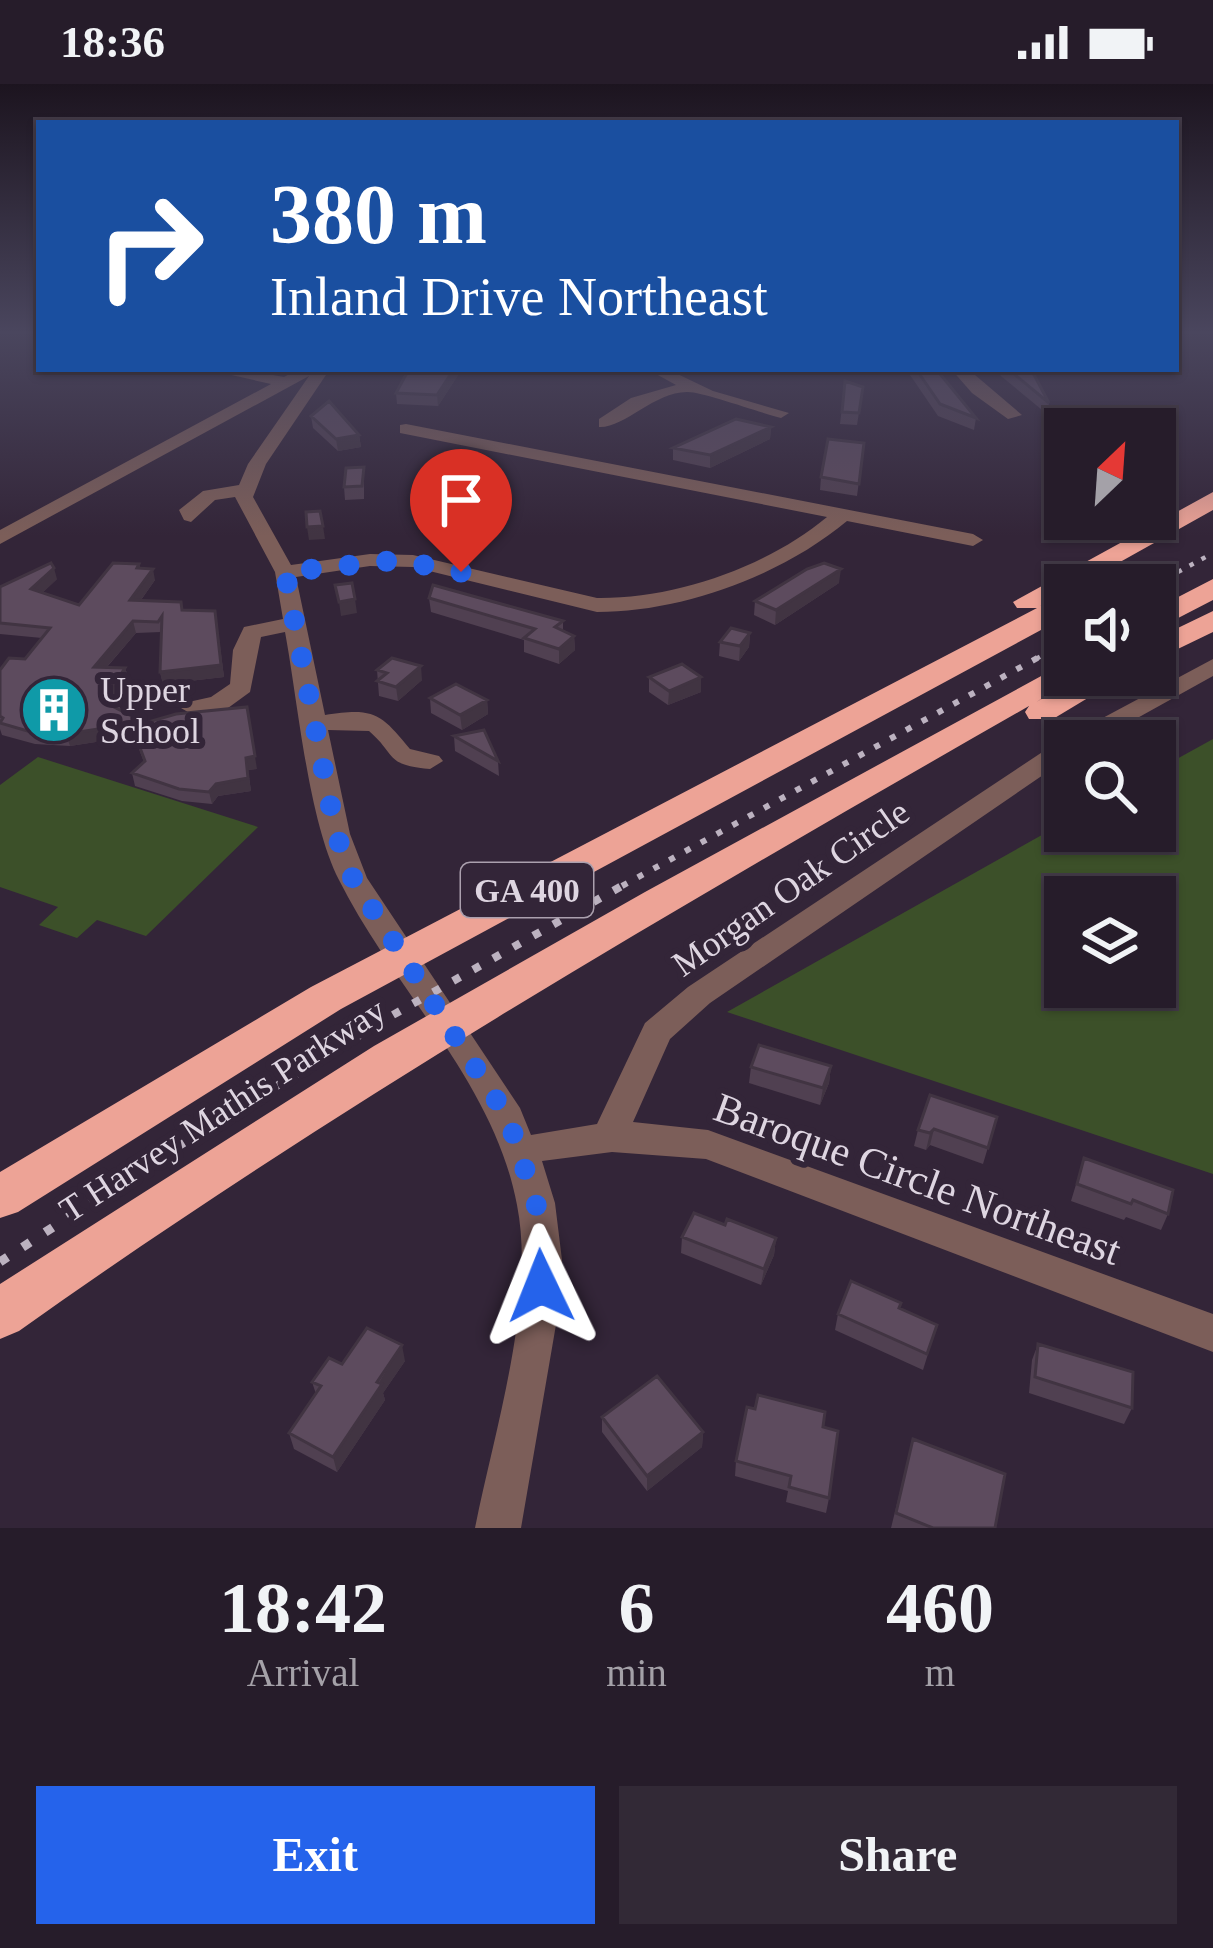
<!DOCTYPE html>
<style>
body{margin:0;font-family:Georgia,serif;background:#322936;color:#f1f3f6;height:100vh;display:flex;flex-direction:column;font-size:45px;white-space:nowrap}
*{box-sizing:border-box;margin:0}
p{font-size:39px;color:#a4a1a8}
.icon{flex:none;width:66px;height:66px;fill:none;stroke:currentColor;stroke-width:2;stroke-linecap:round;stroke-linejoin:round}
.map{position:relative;height:1444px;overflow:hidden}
.details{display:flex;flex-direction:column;background:#261c2a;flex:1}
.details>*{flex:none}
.hud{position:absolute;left:36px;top:36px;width:1143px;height:252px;border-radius:0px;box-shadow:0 3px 9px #0004,0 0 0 3px #423a47;background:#1a4fa0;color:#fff;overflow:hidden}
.needle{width:78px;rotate:25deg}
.controls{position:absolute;left:1044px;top:324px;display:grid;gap:24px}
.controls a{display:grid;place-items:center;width:132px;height:132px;border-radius:0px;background:#261c2a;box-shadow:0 3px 9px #0004,0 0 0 3px #423a47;font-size:60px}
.pin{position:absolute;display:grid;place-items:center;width:102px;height:102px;color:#fff;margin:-123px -51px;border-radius:50% 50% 50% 0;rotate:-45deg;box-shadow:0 0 12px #0007}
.pin .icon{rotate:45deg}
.me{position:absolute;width:132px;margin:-66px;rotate:358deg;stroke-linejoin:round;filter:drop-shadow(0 0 9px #0008)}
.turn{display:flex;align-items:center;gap:42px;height:252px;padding:0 36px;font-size:54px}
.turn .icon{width:156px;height:156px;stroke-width:2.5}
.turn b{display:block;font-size:84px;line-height:102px}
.eta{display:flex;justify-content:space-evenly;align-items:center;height:204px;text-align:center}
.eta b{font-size:72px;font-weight:600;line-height:84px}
.cta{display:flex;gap:24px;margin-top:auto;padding:24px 36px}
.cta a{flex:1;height:138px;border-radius:0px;background:#2563eb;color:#fff;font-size:48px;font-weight:600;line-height:138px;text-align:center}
.cta a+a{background:#322936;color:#f1f3f6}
.status{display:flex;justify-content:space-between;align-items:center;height:84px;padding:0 60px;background:#261c2a;direction:ltr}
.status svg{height:33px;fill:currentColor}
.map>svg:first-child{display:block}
.green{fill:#3c5029;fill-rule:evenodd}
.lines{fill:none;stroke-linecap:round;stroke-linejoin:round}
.minor{fill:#7c5e59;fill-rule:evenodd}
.highway{fill:#eda396;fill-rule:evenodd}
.rail-far3{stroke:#bcb2c0;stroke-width:4.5;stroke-dasharray:4.5 9;stroke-linecap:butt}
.rail-far2{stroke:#bcb2c0;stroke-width:6;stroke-dasharray:6 12;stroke-linecap:butt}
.rail-far1{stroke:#bcb2c0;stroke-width:8;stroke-dasharray:8 15;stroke-linecap:butt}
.rail{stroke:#bcb2c0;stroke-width:9;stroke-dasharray:9 18;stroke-linecap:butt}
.wall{fill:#504051}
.shaded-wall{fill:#413442}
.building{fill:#5d4b5e;stroke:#413442;stroke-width:3}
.route{stroke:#2563eb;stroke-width:21;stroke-dasharray:0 37.8}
.labels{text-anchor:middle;stroke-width:12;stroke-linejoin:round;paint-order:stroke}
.shield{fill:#332538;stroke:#aba0ae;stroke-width:3}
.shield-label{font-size:33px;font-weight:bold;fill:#ded5e1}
.poi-label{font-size:36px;fill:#ded5e1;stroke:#332538;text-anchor:start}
.street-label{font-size:36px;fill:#ded5e1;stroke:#332538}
.near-street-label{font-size:42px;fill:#ded5e1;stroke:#332538}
</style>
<div class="status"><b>18:36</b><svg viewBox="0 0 49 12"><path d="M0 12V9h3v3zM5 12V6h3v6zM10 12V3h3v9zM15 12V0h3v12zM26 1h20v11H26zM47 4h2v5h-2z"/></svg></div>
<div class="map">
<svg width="1213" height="1444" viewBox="0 0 1213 1444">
<rect width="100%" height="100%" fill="#332538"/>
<!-- green -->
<path class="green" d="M1213 655V1090L727 928 1065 738V747H1155V687ZM1065 813H1155V903H1065Z
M38 673 258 743 146 852 97 836 77 854 39 841 58 823 0 803V701Z"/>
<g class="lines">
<!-- minor -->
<path class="minor" d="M205 285H239L284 293 299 285H330L266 380 253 413 291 481 370 470 413 471 597 514C675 515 767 483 827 433L400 349V341L406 340 973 450 983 456 973 462 847 437C781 492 682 528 597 528L413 483 370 482 296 493 325 631C375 623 381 630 410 665L439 672 443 677 430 685C384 681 397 671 369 647L328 646 350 750 367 794 520 1024 531 1051 597 1040 645 939 688 903 1056 659 1213 575V592L1096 657H1065V676L710 919 670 955 633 1038 708 1046 1213 1230V1268L706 1075 612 1068 542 1077 555 1119 562 1176 558 1229 521 1444H475C494 1348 536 1217 517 1121 494 998 394 906 339 796 308 735 298 618 285 548L261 553 250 608 228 624 193 631 181 624 184 619 211 613 230 600 233 566 244 543 283 535 275 488 235 413 215 416 191 438 184 436 179 426 203 407 239 401 248 380 309 292 0 460V446L271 300Z
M647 285H667L713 307 789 329 781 334C761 329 703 308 688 308 655 307 625 344 599 343V335L631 314 676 301Z
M951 285H968L1022 331 1008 335 972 309Z"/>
<!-- highway -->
<path class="highway" d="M1213 408V426L1079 501H1065V509L1040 522 1065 512V533L341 925 18 1128 0 1134V1088L311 903 1037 524H1017L1013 518Z
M1213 495V516L1155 546V525Z
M1213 527V548L1155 576V555Z
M1065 579V591H1079L1076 595 1036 618 1086 591H1126L1053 635H1029L1025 628 1029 622C685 819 342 1017 19 1247L0 1255V1200L374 962 645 808Z"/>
<!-- rail-far3 -->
<path class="rail-far3" d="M1154 501 1213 469
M1036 575 1065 559"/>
<!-- rail-far2 -->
<path class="rail-far2" d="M622 802 1041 572"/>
<!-- rail-far1 -->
<path class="rail-far1" d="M138 1087 391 932 627 799"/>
<!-- rail -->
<path class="rail" d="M0 1178 143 1084"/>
</g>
<!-- wall -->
<path class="wall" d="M409 285H462L438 322 397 320 396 309Z
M906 285H936L976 334 974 346 938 332Z
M998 285H1031L1049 319 1047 330 1001 292Z
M845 297 863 303 857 341 840 340Z
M311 332 359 351 361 363 338 367 313 344Z
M771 343 770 355 710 384 673 376V364Z
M864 359 857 412 820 406 821 393Z
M364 383V415L345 416 344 403Z
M139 480 140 484 155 496 141 516 182 526 217 539 224 593 163 600 160 588 161 548 136 549 107 583 125 584 129 595 115 616 122 627 145 639 257 685 248 686 251 707 218 712 212 720 182 717 135 702 132 689 144 678 134 652 70 662 35 660 2 651 0 645V586L25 575 42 554 0 550V503L57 495 42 509 79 521Z
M839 499 775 541 754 531 755 517Z
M429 514 563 537V547L574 552 575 566 559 580 524 568V556L431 528Z
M750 549 749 563 739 577 719 572 720 558Z
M377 586 422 596 398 617 379 612Z
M649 593H701V608L668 621 649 608Z
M430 614 487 616 488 630 462 646 431 629Z
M454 652 498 677 499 692 455 667Z
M831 982 829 999 820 1021 749 999 751 983Z
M997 1033 983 1080 930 1061 926 1066 914 1062 918 1046Z
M1084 1074 1168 1130 1161 1146 1126 1133 1124 1136 1071 1117Z
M725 1141 776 1154 774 1171 761 1201 681 1169 682 1153Z
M900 1224 937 1241 923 1286 835 1246 838 1230Z
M1038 1260 1132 1324 1124 1340 1029 1309 1032 1276Z
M405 1277 383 1309 385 1316 337 1388 294 1365 289 1349 316 1310 312 1298 342 1280Z
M602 1333 703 1348 702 1363 647 1407 602 1348Z
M823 1343 829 1414 826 1429 786 1418 788 1407 735 1392 736 1377Z
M909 1371 995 1444H891Z"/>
<!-- shaded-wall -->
<path class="shaded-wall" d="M454 285H462L438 322 437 311Z
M771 343 770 355 710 384V371Z
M359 351 361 363 338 367 336 355Z
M323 442 325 455 309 456 307 443Z
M54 484 57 495 34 517 31 505Z
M153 485 155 496 133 527 130 516Z
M841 485 839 499 775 541 776 526Z
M355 515 357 529 341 532 339 518Z
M215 527 224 593 163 600 160 588Z
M133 537 136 549 97 594 94 583Z
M750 549 749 563 739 577 740 562Z
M574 552 575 566 559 580V565Z
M421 582 422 596 398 617 396 603Z
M125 584 129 595 109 623 106 612Z
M701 593V608L668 621 669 607Z
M487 616 488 630 462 646 460 631Z
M247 623 257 685 248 686 251 707 218 712 212 720 209 708 216 700 246 674Z
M131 640 134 652 70 662 66 650Z
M831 982 829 999 820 1021 823 1004Z
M934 1045 930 1061 926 1066 930 1049Z
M776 1154 774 1171 761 1201 764 1185Z
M402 1261 405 1277 383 1309 385 1316 337 1388 333 1373Z
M703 1348 702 1363 647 1407V1392Z"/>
<!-- building -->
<path class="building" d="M409 285H454L437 311 396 309Z
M916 285H936L976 334 940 320Z
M1008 285H1031L1049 319Z
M845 297 863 303 859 329 842 328Z
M329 317 359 351 336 355 311 332Z
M736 335 771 343 710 371 673 364Z
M828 355 864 359 859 400 821 393Z
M364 383 362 402 344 403 346 384Z
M320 427 323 442 307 443 306 428Z
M51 479 54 484 31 505 79 521 113 479 139 480 137 484 153 485 130 516 181 518 182 526 215 527 221 581 160 588 162 532 158 538 133 537 94 583 125 584 106 612 119 618 112 622 145 639 176 630 247 623 255 672 246 674 248 694 216 700 209 708 179 705 132 689 145 677 131 640 66 650 31 648 0 639 3 634 0 632V586L9 574 25 575 50 544 0 539V503Z
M824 479 841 485 776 526 755 517 807 485Z
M352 499 355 515 339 518 335 501Z
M433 501 563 537 555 543 574 552 559 565 524 554 535 545 429 514Z
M731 544 750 549 740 562 720 558Z
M392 574 421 582 396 603 377 597 387 589 377 586Z
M682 580 701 593 669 607 649 593Z
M456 600 487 616 460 631 430 614Z
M484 646 498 677 454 652Z
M759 961 831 982 823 1004 751 983Z
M930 1011 997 1033 988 1064 934 1045 930 1049 918 1046Z
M1084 1074 1173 1106 1168 1130 1133 1116 1131 1120 1077 1100Z
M694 1129 725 1141 727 1135 776 1154 764 1185 682 1153Z
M851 1197 901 1219 899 1224 937 1241 927 1270 838 1230Z
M367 1244 402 1261 377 1298 382 1300 333 1373 289 1349 321 1302 312 1298 329 1274 342 1280Z
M1038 1260 1133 1288 1132 1324 1035 1293Z
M657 1292 703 1348 647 1392 602 1333Z
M758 1311 825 1328 823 1343 838 1347 829 1414 789 1403 791 1392 736 1377 747 1323 755 1325Z
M913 1355 1005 1390 995 1444H933L896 1429Z"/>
<!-- sky -->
<linearGradient id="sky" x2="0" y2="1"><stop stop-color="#1c141f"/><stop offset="0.55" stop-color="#4a465e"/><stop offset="1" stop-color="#4a465e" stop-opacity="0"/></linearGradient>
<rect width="1213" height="452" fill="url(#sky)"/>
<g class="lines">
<!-- route -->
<path class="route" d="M461 488 398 476 285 488 336 750 353 795 508 1034 536 1119 543 1176 541 1202"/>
</g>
<!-- icons -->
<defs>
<g id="building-disc" transform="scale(3.45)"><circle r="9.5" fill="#0f9aa8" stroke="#332538"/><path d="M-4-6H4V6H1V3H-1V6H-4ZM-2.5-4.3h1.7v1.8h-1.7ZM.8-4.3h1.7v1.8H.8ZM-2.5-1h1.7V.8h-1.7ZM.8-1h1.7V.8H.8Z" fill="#fff"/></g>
</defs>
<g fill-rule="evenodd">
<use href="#building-disc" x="54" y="626"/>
</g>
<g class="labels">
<!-- shield labels -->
<rect class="shield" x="461" y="779" width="132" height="54" rx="9"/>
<g class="shield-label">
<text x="527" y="818">GA 400</text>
</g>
<!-- poi labels -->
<g class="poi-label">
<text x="100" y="618">Upper<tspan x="100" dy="41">School</tspan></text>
</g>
<!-- street labels -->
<g class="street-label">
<text transform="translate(790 803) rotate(-35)" y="13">Morgan Oak Circle</text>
<text transform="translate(222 1025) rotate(-33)" y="13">T Harvey Mathis Parkway</text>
</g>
<!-- near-street labels -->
<g class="near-street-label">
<text transform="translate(918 1094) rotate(20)" y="15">Baroque Circle Northeast</text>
</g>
</g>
</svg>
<div class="controls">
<a><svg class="needle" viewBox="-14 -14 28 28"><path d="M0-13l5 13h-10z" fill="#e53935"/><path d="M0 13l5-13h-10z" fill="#a4a1a8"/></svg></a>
<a><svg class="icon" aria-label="sound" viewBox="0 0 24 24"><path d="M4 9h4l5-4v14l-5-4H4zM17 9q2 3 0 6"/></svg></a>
<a><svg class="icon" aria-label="search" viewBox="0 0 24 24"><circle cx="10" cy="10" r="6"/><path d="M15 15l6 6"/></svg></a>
<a><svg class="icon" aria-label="layers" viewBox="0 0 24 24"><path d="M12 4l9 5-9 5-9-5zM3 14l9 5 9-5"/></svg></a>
</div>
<div class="pin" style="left:461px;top:488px;background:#d93025"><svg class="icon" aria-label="arrive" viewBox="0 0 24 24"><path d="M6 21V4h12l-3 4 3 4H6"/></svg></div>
<svg class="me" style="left:541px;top:1202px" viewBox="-20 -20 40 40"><path d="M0-17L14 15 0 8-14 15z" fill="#2563eb" stroke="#fff" stroke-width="4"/></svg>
<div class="hud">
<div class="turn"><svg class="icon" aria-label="right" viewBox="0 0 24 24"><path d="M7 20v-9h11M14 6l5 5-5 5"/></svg><div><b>380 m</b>Inland Drive Northeast</div></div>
</div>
</div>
<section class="details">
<div class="eta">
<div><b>18:42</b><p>Arrival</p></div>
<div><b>6</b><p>min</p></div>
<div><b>460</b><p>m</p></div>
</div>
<div class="cta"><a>Exit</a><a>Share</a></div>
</section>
